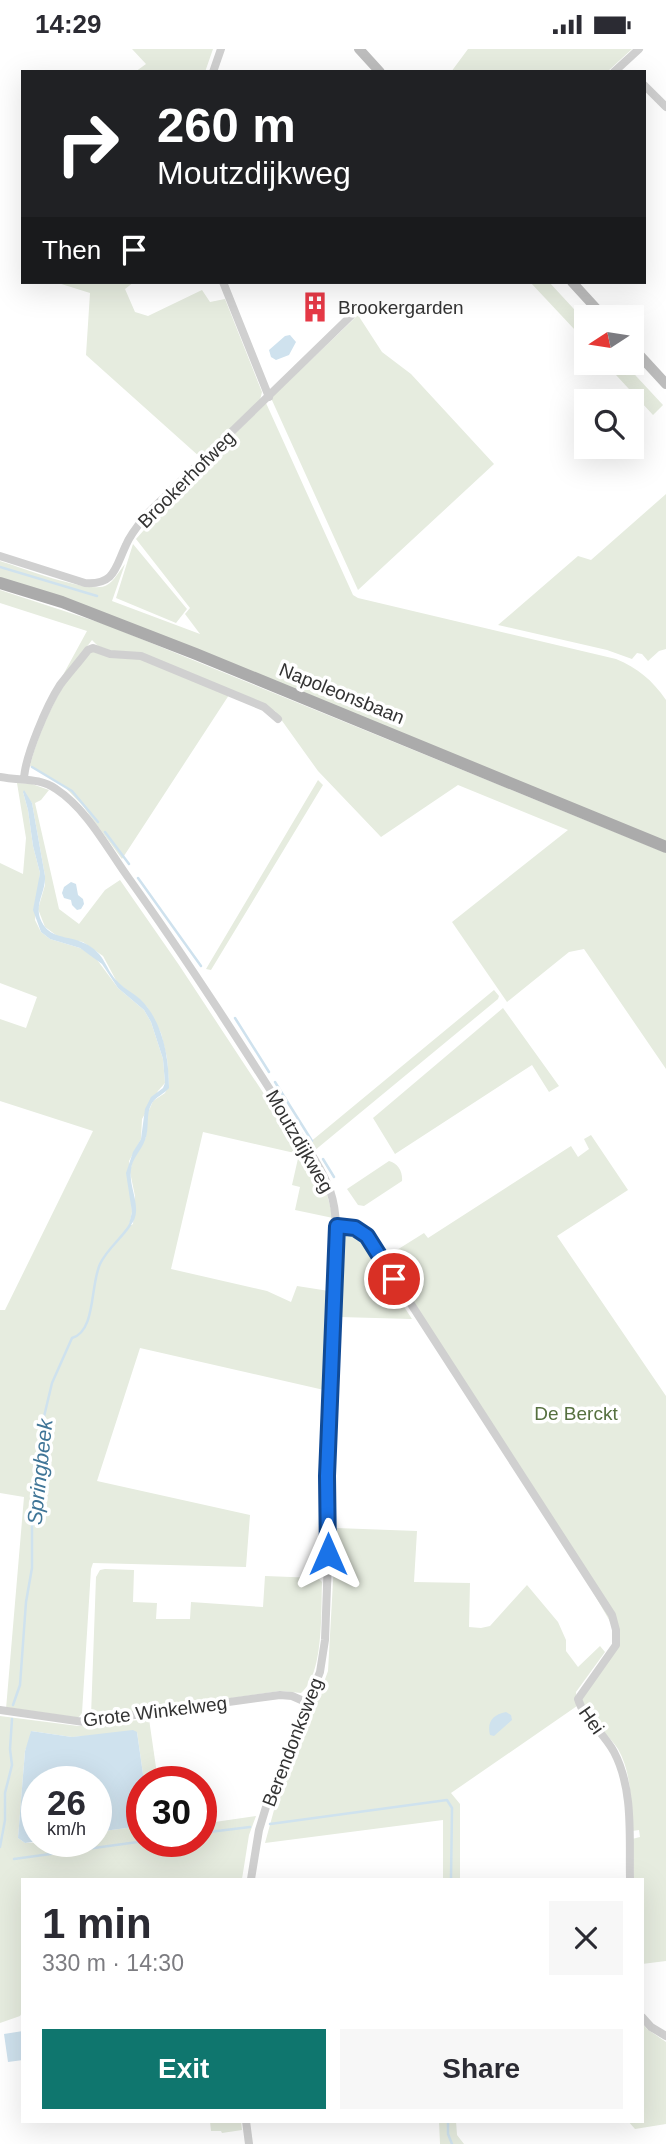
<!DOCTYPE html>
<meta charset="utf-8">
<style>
body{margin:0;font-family:Arial,sans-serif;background:#f7f7f7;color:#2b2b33;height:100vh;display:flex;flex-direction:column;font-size:26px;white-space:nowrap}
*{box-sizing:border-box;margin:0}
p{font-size:23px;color:#7c7c81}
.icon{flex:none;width:38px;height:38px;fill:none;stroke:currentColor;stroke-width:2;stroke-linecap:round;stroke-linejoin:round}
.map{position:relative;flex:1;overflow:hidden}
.side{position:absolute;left:21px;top:1829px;width:623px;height:245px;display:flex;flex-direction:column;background:#fff;border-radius:0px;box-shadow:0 7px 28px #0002}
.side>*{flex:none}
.guide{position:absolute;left:21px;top:21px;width:625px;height:214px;border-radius:0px;box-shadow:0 7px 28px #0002;background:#202124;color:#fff;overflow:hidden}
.needle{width:46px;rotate:258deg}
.controls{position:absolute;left:574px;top:256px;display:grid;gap:14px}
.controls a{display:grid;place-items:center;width:70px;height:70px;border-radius:0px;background:#fff;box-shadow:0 7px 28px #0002;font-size:35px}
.speed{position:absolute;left:21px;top:1717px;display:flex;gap:14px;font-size:35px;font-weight:700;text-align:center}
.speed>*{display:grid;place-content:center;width:91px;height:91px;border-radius:50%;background:#fff;box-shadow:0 7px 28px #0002;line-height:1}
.speed small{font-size:18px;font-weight:400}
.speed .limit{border:10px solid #d22;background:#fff;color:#111}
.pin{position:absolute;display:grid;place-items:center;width:60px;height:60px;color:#fff;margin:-30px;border:4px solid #fff;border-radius:50%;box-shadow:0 2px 7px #0007}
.me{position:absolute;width:77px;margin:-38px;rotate:0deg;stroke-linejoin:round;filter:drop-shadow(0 0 5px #0008)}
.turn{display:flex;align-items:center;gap:24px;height:147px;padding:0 21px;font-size:32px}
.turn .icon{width:91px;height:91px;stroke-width:2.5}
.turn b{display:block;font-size:49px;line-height:60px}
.then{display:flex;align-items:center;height:66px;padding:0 21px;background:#0003;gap:14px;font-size:26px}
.round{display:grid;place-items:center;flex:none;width:74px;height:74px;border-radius:0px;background:#f7f7f7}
.headline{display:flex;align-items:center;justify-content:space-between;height:119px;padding:0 21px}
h1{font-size:42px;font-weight:700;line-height:52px}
.primary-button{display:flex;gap:14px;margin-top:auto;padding:14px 21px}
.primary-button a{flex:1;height:80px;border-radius:0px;background:#0f766e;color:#fff;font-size:28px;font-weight:700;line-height:80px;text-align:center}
.primary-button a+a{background:#f7f7f7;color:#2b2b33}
.status{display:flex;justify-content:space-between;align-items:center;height:49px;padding:0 35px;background:#fff;direction:ltr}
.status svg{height:19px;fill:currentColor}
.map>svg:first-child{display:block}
.green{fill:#e6ecdf;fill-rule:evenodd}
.water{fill:#cfe2ee}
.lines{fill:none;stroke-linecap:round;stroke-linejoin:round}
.stream{stroke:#cfe2ee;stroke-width:2.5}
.street{stroke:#d0d0d0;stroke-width:8}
.secondary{stroke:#bdbdbd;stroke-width:10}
.primary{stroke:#ababab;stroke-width:12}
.route-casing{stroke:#114b97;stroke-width:18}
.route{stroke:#1a73e8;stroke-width:12}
.labels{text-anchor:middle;stroke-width:7;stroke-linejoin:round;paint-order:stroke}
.poi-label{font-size:19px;fill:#333;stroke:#fff;text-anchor:start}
.street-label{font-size:19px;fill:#333;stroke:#fff}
.park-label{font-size:19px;fill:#56703f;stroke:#fff}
.water-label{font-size:21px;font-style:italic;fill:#3f7597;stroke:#fff}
</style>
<div class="status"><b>14:29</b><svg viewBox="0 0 49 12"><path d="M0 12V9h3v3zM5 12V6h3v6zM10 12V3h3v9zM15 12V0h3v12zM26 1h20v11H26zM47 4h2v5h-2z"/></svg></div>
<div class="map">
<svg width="666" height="2095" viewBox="0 0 666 2095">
<rect width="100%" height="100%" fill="#fff"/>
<!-- green -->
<path class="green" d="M132 0H213L205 23H135L146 15Z
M468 0H632L607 23H451Z
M55 233H134L125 240 135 263 148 267 202 241 210 253 225 250 262 343 260 351 201 409 86 306 90 244Z
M530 233H549L585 272 575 281Z
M358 266 382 303 411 325 494 415 358 541 271 349Z
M604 313H623L663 356 653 366Z
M266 354 353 546 358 549 616 610C638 619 652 631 666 651V794L0 531V512C20 518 91 546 107 536 114 532 120 521 125 515L112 552 200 585 185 565 190 559 136 490 185 435Z
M666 445V600L659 602 648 612 642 605 637 604 632 610 607 601 498 576 578 507 591 511Z
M133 495 187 560 176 574 116 549Z
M0 541 107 576 666 804V1020L584 900 569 903 507 953 452 873 568 781 458 736 381 788 318 722 275 662 142 606 110 603 99 598 92 591 57 637 87 582 0 554Z
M93 602 141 610 229 646 122 810 83 757 62 735 30 717C38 684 65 621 93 602Z
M318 731 323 736 211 921 206 920Z
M17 734 32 735 49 741 41 751 35 754 59 860 79 875 105 841 120 831 179 916 318 1127 327 1145 333 1169 295 1161 300 1138 292 1136 299 1105 203 1083 171 1220 267 1242 291 1253 297 1237 329 1242 324 1341 140 1299 97 1432 250 1466 246 1518 93 1514 91 1520 82 1664 79 1668 72 1669 6 1660 24 1448 0 1444V1261H5L93 1082 0 1052V970L26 979 37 948 0 934V814L23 825 26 789ZM23 743 32 754 45 827V836L38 860 45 878 60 889 83 893 103 907 117 933 147 958 161 984 167 1009 169 1035 165 1044 153 1052 147 1066 146 1088 133 1110 130 1123 135 1147 133 1175 129 1177 132 1163 129 1112 141 1090 142 1070 158 1042 165 1034 163 1010 151 973 144 961 118 939 95 908 80 899 50 890 41 883 35 871 40 824 33 797 28 761Z
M494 941 499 947 498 950 314 1102 309 1094Z
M503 959 559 1037 549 1043 532 1016 395 1105 373 1069Z
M591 1086 628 1141 557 1187 666 1347V1912L642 1915V1830H634L632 1790 640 1788 639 1781 632 1782C631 1755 632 1724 618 1700 607 1683 587 1670 581 1651L615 1599 612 1576 563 1491 384 1209 424 1184 428 1189 571 1097 578 1108 589 1100 584 1090Z
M389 1112C398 1114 403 1123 402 1132L364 1157 358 1156 347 1140Z
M349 1185 355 1186 360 1190 412 1270 339 1268C339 1242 335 1211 346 1187Z
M336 1479 417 1482 414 1533 470 1534 469 1578 481 1579 490 1577 527 1536 558 1573 566 1591V1602L578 1618 600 1597 605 1603 576 1643 577 1657 451 1744 460 1755V1830H443V1771L265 1794 280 1739 310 1672 328 1622Z
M105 1520 134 1521 133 1553 157 1554 156 1570H190L191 1553 263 1558 265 1527 318 1529 322 1533C321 1561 324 1626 301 1644L280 1642 98 1668 91 1667 96 1528 100 1521Z
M0 1667 78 1677 149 1670 158 1732H144L137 1683 72 1688 31 1682 30 1690 25 1702 18 1789 25 1794 96 1792V1783L142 1777V1792H201V1775L256 1767 249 1786 242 1830H23V1962L20 1967 0 1974Z
M642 1974 647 1980 666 1993V2075L635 2080 628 2072H642Z
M210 2072H241L242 2081 222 2084 221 2082H211Z
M439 2072H456L457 2086 464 2095H440Z"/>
<!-- water -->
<path class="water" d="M290 286 296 293 289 306 276 311 271 308 269 301 285 287Z
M24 741 32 754 45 827C46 842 35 854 40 869 48 891 68 886 84 894 107 905 104 920 119 934 125 940 133 944 140 950 163 972 169 1009 169 1039 164 1045 157 1047 152 1054 145 1066 150 1079 145 1091 141 1102 132 1109 131 1121 128 1140 146 1163 128 1179L132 1163 126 1124 133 1103 141 1090 145 1060 151 1048 163 1039 165 1034 163 1010 151 973 144 961 118 939 102 915 80 899 50 890 41 883 33 861 40 824 33 797 28 761 23 743Z
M71 833 76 835 78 846 83 850 84 855 81 860 77 861 72 856 71 851 64 849 62 844 64 838Z
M506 1663 511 1666 512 1671 494 1687 490 1686C487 1673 492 1666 506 1663Z
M133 1681 137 1683 144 1732H142V1777L96 1783V1732H37V1792H39L25 1794 18 1789 25 1702 31 1682 72 1688Z
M23 1982V2011L8 2013 4 1985Z"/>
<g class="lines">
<!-- stream -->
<path class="stream" d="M0 518 97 547
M32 718 72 742 98 773
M105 783 129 815
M138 829 201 917
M235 969 269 1023
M275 1033 312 1092
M323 1110 334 1128
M13 1656 20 1636 26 1553 32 1519V1475L41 1425 39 1402 42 1376 52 1334 72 1289C96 1282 90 1237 100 1215 107 1200 121 1190 130 1176
M270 1775 447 1751 452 1759 451 1830
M201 1784 250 1778
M0 1798 5 1771V1744L12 1716 10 1700 12 1670
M14 1810 145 1792
M448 2072V2085L452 2095"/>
<!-- street -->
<path class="street" d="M213 23 221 0
M614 23 639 0
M644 36 666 58
M223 233 269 348
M0 507 85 534C115 536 115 519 126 496 131 484 140 474 148 464L358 260
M0 728C20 732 39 728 56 740 88 761 108 801 130 831 195 922 255 1017 315 1111 329 1135 335 1149 336 1177L327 1427 329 1484 325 1591 320 1623 266 1758 259 1781 251 1830
M24 730C25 707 47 656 60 636 69 624 79 613 88 601L93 599 110 605 141 607 264 658 278 670
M336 1177 355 1179 367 1187 612 1566 616 1581V1596L578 1650C584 1670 604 1684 614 1703 634 1741 629 1789 630 1830
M0 1661 84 1673 280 1646 292 1647 308 1654
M642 1968 651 1978 666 1987
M246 2072 249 2095"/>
<!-- secondary -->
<path class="secondary" d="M359 0 380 23
M572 233 604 268
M632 298 666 335"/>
<!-- primary -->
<path class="primary" d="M0 534 62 553 196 605 666 798"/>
</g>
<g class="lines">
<!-- route casing -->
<g class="route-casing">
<path id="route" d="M328 1505 327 1427 337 1177 355 1179 367 1187 394 1230"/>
</g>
<!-- route -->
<use href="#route" class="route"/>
</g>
<!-- icons -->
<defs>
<g id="building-bare" transform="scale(2.415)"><path d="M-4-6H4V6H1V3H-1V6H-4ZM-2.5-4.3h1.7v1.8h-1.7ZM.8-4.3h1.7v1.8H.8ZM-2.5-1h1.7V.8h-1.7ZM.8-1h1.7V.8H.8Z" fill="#e63946" stroke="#fff" stroke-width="2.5" paint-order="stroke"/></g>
</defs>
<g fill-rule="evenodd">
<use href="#building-bare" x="315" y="258"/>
</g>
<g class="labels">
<!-- poi labels -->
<g class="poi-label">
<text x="338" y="265">Brookergarden</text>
</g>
<!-- street labels -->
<g class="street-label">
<text transform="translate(186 430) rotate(-45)" y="7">Brookerhofweg</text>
<text transform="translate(342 644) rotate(22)" y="7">Napoleonsbaan</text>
<text transform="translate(300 1092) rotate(60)" y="7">Moutzdijkweg</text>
<text transform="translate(155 1662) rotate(-7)" y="7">Grote Winkelweg</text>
<text transform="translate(592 1671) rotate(55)" y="7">Hei</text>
<text transform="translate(292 1693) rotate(-69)" y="7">Berendonksweg</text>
</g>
<!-- park labels -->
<g class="park-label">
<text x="576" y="1371">De Berckt</text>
</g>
<!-- water labels -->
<g class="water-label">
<text transform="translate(40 1423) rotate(-84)" y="7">Springbeek</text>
</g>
</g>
</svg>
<div class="controls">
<a><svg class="needle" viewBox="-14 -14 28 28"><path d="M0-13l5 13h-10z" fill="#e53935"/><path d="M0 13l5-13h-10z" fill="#7c7c81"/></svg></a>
<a><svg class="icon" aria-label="search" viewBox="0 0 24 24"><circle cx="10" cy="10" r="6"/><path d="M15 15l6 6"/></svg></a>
</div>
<div class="speed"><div>26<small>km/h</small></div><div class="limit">30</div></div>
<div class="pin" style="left:394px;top:1230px;background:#d93025"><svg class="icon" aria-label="arrive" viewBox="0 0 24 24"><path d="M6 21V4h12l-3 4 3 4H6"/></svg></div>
<svg class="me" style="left:328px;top:1505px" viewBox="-20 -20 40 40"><path d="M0-17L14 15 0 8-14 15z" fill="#1a73e8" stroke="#fff" stroke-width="4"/></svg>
<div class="guide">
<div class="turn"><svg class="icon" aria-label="right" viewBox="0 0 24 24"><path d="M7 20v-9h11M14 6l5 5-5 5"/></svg><div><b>260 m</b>Moutzdijkweg</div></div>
<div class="then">Then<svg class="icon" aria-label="arrive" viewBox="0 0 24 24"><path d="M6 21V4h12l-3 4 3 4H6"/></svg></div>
</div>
<section class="side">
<div class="headline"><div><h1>1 min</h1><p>330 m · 14:30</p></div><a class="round"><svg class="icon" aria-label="close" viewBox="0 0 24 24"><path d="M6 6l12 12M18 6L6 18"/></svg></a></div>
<div class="primary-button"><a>Exit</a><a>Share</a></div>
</section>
</div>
